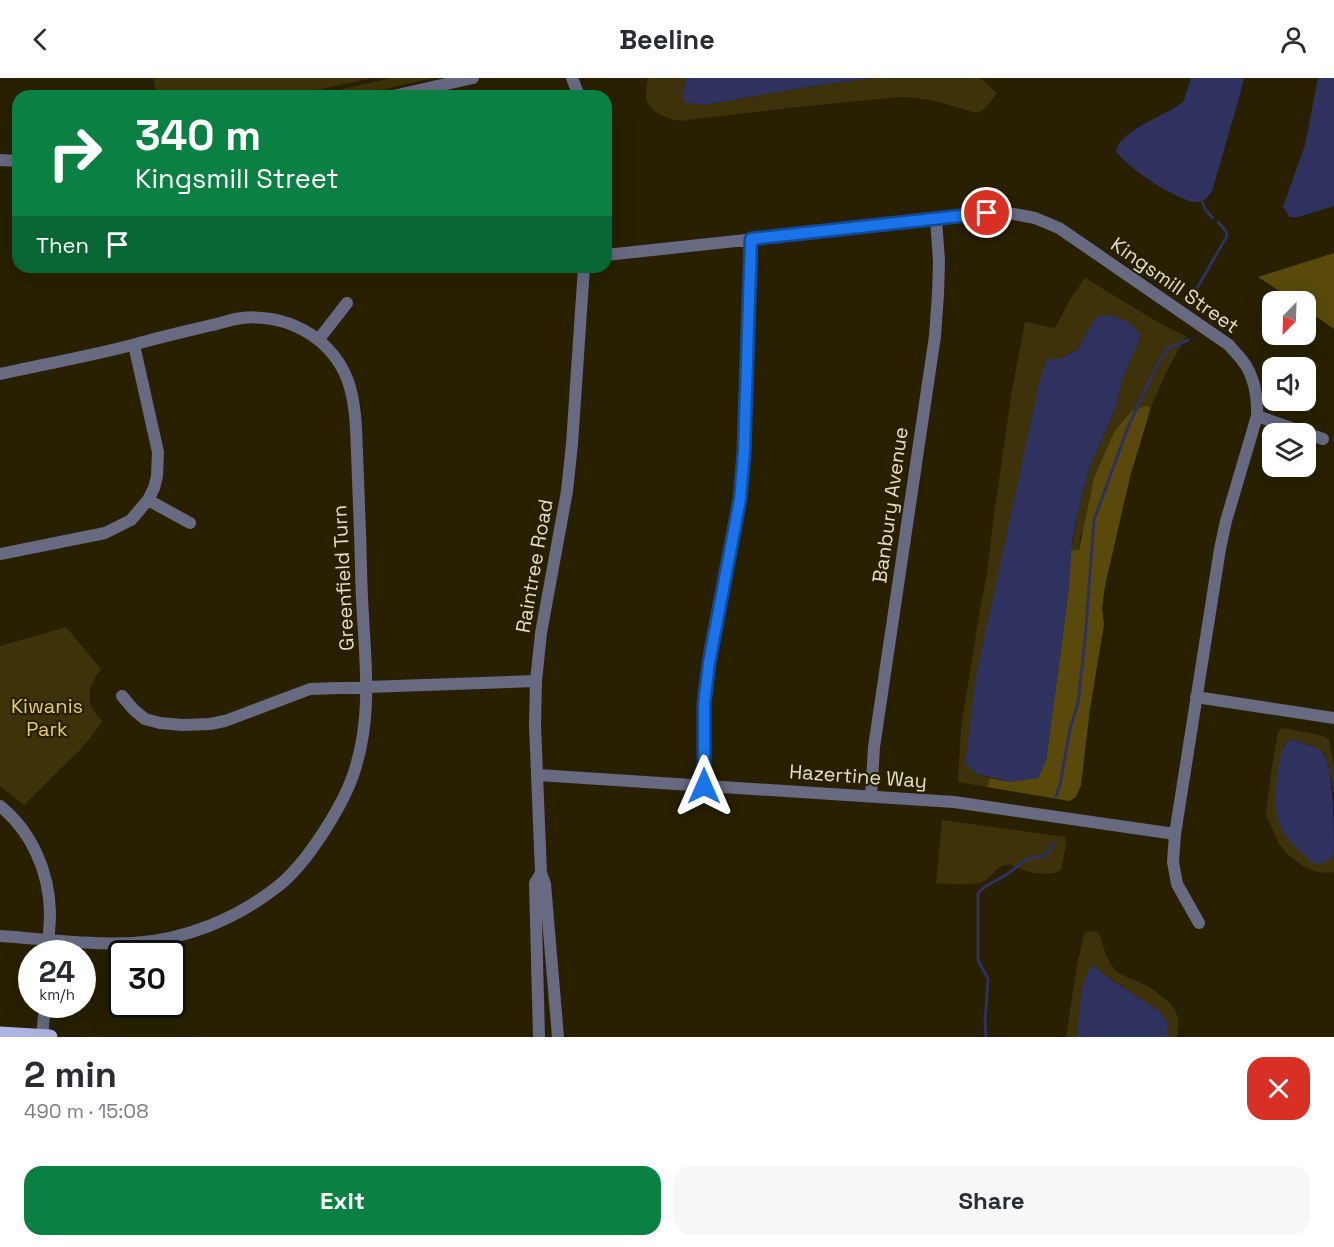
<!DOCTYPE html>
<meta charset="utf-8">
<style>
body{margin:0;font-family:"Space Grotesk",sans-serif;background:#f7f7f7;color:#2b2b33;height:100vh;display:flex;flex-direction:column;font-size:22px;white-space:nowrap}
*{box-sizing:border-box;margin:0}
p{font-size:20px;color:#7c7c81}
.icon{flex:none;width:33px;height:33px;fill:none;stroke:currentColor;stroke-width:2;stroke-linecap:round;stroke-linejoin:round}
.map{position:relative;height:959px;overflow:hidden}
.side{display:flex;flex-direction:column;background:#fff;flex:1}
.side>*{flex:none}
.hud{position:absolute;left:12px;top:12px;width:600px;height:183px;border-radius:18px;box-shadow:0 6px 24px #0002;background:#0b8043;color:#fff;overflow:hidden}
.needle{width:39px;rotate:203deg}
.tools{position:absolute;left:1262px;top:213px;display:grid;gap:12px}
.tools a{display:grid;place-items:center;width:54px;height:54px;border-radius:12px;background:#fff;box-shadow:0 6px 24px #0002;font-size:30px}
.speed{position:absolute;left:18px;top:862px;display:flex;gap:12px;font-size:30px;font-weight:700;text-align:center}
.speed>*{display:grid;place-content:center;width:78px;height:78px;border-radius:50%;background:#fff;box-shadow:0 6px 24px #0002;line-height:1}
.speed small{font-size:15px;font-weight:400}
.speed .limit{border:3px solid #111;border-radius:9px;background:#fff;color:#111}
.pin{position:absolute;display:grid;place-items:center;width:51px;height:51px;color:#fff;margin:-26px;border:3px solid #fff;border-radius:50%;box-shadow:0 2px 6px #0007}
.me{position:absolute;width:66px;margin:-33px;rotate:0deg;stroke-linejoin:round;filter:drop-shadow(0 0 4px #0008)}
.turn{display:flex;align-items:center;gap:21px;height:126px;padding:0 24px;font-size:27px}
.turn .icon{width:78px;height:78px;stroke-width:2.5}
.turn b{display:block;font-size:42px;line-height:51px}
.then{display:flex;align-items:center;height:57px;padding:0 24px;background:#0003;gap:12px;font-size:22px}
.round{display:grid;place-items:center;flex:none;width:63px;height:63px;border-radius:18px;background:#f7f7f7}
.overview{display:flex;align-items:center;justify-content:space-between;height:102px;padding:0 24px}
h1{font-size:36px;font-weight:800;line-height:45px}
.cta{display:flex;gap:12px;margin-top:auto;padding:12px 24px}
.cta a{flex:1;height:69px;border-radius:18px;background:#0b8043;color:#fff;font-size:24px;font-weight:800;line-height:69px;text-align:center}
.cta a+a{background:#f7f7f7;color:#2b2b33}
header{display:flex;justify-content:space-between;align-items:center;height:78px;padding:0 24px;background:#fff;font-size:27px;font-weight:800}
.map>svg:first-child{display:block}
.green{fill:#3d3209}
.forest{fill:#594a0b}
.water{fill:#2f315f}
.lines{fill:none;stroke-linecap:round;stroke-linejoin:round}
.stream{stroke:#2f315f;stroke-width:3}
.street{stroke:#676a81;stroke-width:12}
.primary{stroke:#afb5e4;stroke-width:15}
.route-casing{stroke:#114b97;stroke-width:15}
.route{stroke:#1a73e8;stroke-width:10}
.labels{text-anchor:middle;stroke-width:4.5;stroke-linejoin:round;paint-order:stroke}
.street-label{font-size:20px;fill:#e1ddcb;stroke:#282001}
.park-label{font-size:20px;fill:#e4cd77;stroke:#282001}
</style>
<header><svg class="icon" aria-label="back" viewBox="0 0 24 24"><path d="M15 5l-7 7 7 7"/></svg>Beeline<svg class="icon" aria-label="person" viewBox="0 0 24 24"><circle cx="12" cy="8" r="4"/><path d="M4 21q1-7 8-7t8 7"/></svg></header>
<div class="map">
<svg width="1334" height="959" viewBox="0 0 1334 959">
<rect width="100%" height="100%" fill="#282001"/>
<!-- green -->
<path class="green" d="M153 0H372L290 18H157Z
M391 0H434L354 18H312Z
M648 0H686L684 8 703 27 819 7 873 0H980L997 15C991 22 985 34 976 35 950 27 927 19 900 19L788 30 680 43C667 41 650 34 646 21 645 15 647 6 648 0Z
M1085 200 1161 246 1186 258 1168 291 1151 329 1145 328 1080 460 1079 472H1071L1081 420 1090 388 1115 331 1123 298 1139 263 1096 239 1077 272 1062 280 977 696 990 700 987 709 958 704 961 650 980 531 987 496 993 444 1012 312 1025 244 1055 250 1069 223Z
M66 549 101 591C87 609 84 627 103 643L83 669 24 727 0 708V568Z
M1284 650 1324 658 1329 662 1334 689V715L1328 686 1324 675 1316 670 1308 666 1292 662 1287 663 1283 668 1333 775 1334 772V794L1329 795 1317 794 1303 788 1288 777 1279 766 1266 737 1271 695 1278 654 1280 651Z
M942 742 1065 759 1066 767 1061 792C1052 798 1034 796 1024 792 1019 791 1012 786 1006 787 997 788 991 800 983 804 975 808 946 806 936 805Z
M1088 853 1097 854 1100 857C1103 868 1106 880 1113 889 1119 898 1131 900 1141 905 1149 908 1155 913 1161 918 1178 930 1180 939 1177 959H1167V944L1136 918 1099 893 1096 889 1089 891C1081 914 1079 936 1077 959H1066L1077 887 1084 857Z"/>
<!-- forest -->
<path class="forest" d="M1334 175V251L1305 231V224L1294 223 1258 199Z
M1145 328 1151 329 1130 399 1105 508 1102 530 1104 546 1090 631 1081 707 1076 719 1070 723 987 709 990 700 1010 704 1046 683 1068 517 1071 472H1079L1094 400 1114 354 1132 333Z"/>
<!-- water -->
<path class="water" d="M686 0H873L819 7 703 27 686 25 682 19Z
M1191 0H1244L1239 20 1212 113C1208 119 1205 123 1197 124 1181 125 1123 88 1116 72 1122 51 1166 38 1183 24L1185 19Z
M1318 0H1334V128L1298 139H1290L1283 129 1305 67Z
M1108 237 1129 244 1140 256 1139 263 1123 298 1115 331 1090 388 1081 420 1072 463 1068 517 1046 683 1038 700 1010 704 977 696 965 686 976 598 1040 301 1047 281 1062 280 1077 272 1096 239Z
M1292 662C1302 665 1314 667 1322 674 1334 685 1334 755 1334 772 1333 778 1328 784 1322 785 1314 788 1308 781 1303 776 1294 768 1285 759 1280 748 1272 732 1276 678 1287 663Z
M1092 887 1096 889 1099 893 1116 905 1159 933 1167 944V959H1077C1079 938 1079 905 1092 887Z"/>
<g class="lines">
<!-- stream -->
<path class="stream" d="M1202 123 1205 131 1213 140
M1194 215 1227 158 1226 153 1218 144
M1056 718 1060 707 1070 651 1078 625 1085 562 1094 442 1128 349 1154 293 1167 271 1188 262
M986 959 985 945 988 901 978 882V815C986 806 999 802 1009 795 1015 791 1021 784 1028 781 1046 776 1043 784 1054 765"/>
<!-- street -->
<path class="street" d="M572 0 579 18
M393 18 473 0
M0 82 18 83
M606 177 922 143 987 135 1014 136 1035 140 1059 150 1229 267C1233 272 1238 277 1242 282 1254 297 1258 319 1257 338L1226 443 1220 471 1175 756 1173 784 1177 806 1199 845
M319 261 347 225
M0 296C45 286 91 278 136 266 161 259 187 253 212 247 222 245 232 241 242 240 258 238 280 241 295 248 319 258 339 278 348 303 356 327 356 350 357 375 358 401 359 427 360 454 361 482 361 510 363 538 366 590 371 638 356 688 346 724 307 786 277 809 236 841 185 862 133 865 89 867 44 861 0 858
M1257 338 1323 361
M148 422 190 445
M0 476 105 455 131 442 148 422 154 410 157 398 158 374 134 267
M122 618 134 632 145 641 160 645 182 647 210 646 225 643 310 611 536 603
M1196 619 1334 640
M538 697 954 724 1175 756
M704 708V626L710 572 739 421 744 374 751 161
M871 718 874 669 935 258 938 216 939 183 936 141
M0 728C32 754 49 794 50 834 50 848 48 862 48 876
M42 959 45 927
M539 959 535 805 541 795
M558 959 545 806 541 795 535 647 536 603 541 555 567 413 572 366 584 189"/>
<!-- primary -->
<path class="primary" d="M0 956 50 959"/>
</g>
<g class="lines">
<!-- route casing -->
<g class="route-casing">
<path id="route" d="M704 708V626L709 585 740 421 744 374 751 161 987 135"/>
</g>
<!-- route -->
<use href="#route" class="route"/>
</g>
<g class="labels">
<!-- street labels -->
<g class="street-label">
<text transform="translate(1175 207) rotate(35)" y="7">Kingsmill Street</text>
<text transform="translate(890 427) rotate(-82)" y="7">Banbury Avenue</text>
<text transform="translate(534 488) rotate(-80)" y="7">Raintree Road</text>
<text transform="translate(343 500) rotate(-93)" y="7">Greenfield Turn</text>
<text transform="translate(858 698) rotate(4)" y="7">Hazertine Way</text>
</g>
<!-- park labels -->
<g class="park-label">
<text x="47" y="635">Kiwanis<tspan x="47" dy="23">Park</tspan></text>
</g>
</g>
</svg>
<div class="tools">
<a><svg class="needle" viewBox="-14 -14 28 28"><path d="M0-13l5 13h-10z" fill="#e53935"/><path d="M0 13l5-13h-10z" fill="#7c7c81"/></svg></a>
<a><svg class="icon" aria-label="sound" viewBox="0 0 24 24"><path d="M4 9h4l5-4v14l-5-4H4zM17 9q2 3 0 6"/></svg></a>
<a><svg class="icon" aria-label="layers" viewBox="0 0 24 24"><path d="M12 4l9 5-9 5-9-5zM3 14l9 5 9-5"/></svg></a>
</div>
<div class="speed"><div>24<small>km/h</small></div><div class="limit">30</div></div>
<div class="pin" style="left:987px;top:135px;background:#d93025"><svg class="icon" aria-label="arrive" viewBox="0 0 24 24"><path d="M6 21V4h12l-3 4 3 4H6"/></svg></div>
<svg class="me" style="left:704px;top:708px" viewBox="-20 -20 40 40"><path d="M0-17L14 15 0 8-14 15z" fill="#1a73e8" stroke="#fff" stroke-width="4"/></svg>
<div class="hud">
<div class="turn"><svg class="icon" aria-label="right" viewBox="0 0 24 24"><path d="M7 20v-9h11M14 6l5 5-5 5"/></svg><div><b>340 m</b>Kingsmill Street</div></div>
<div class="then">Then<svg class="icon" aria-label="arrive" viewBox="0 0 24 24"><path d="M6 21V4h12l-3 4 3 4H6"/></svg></div>
</div>
</div>
<section class="side">
<div class="overview"><div><h1>2 min</h1><p>490 m · 15:08</p></div><a class="round" style="background:#d93025;color:#fff"><svg class="icon" aria-label="close" viewBox="0 0 24 24"><path d="M6 6l12 12M18 6L6 18"/></svg></a></div>
<div class="cta"><a>Exit</a><a>Share</a></div>
</section>
